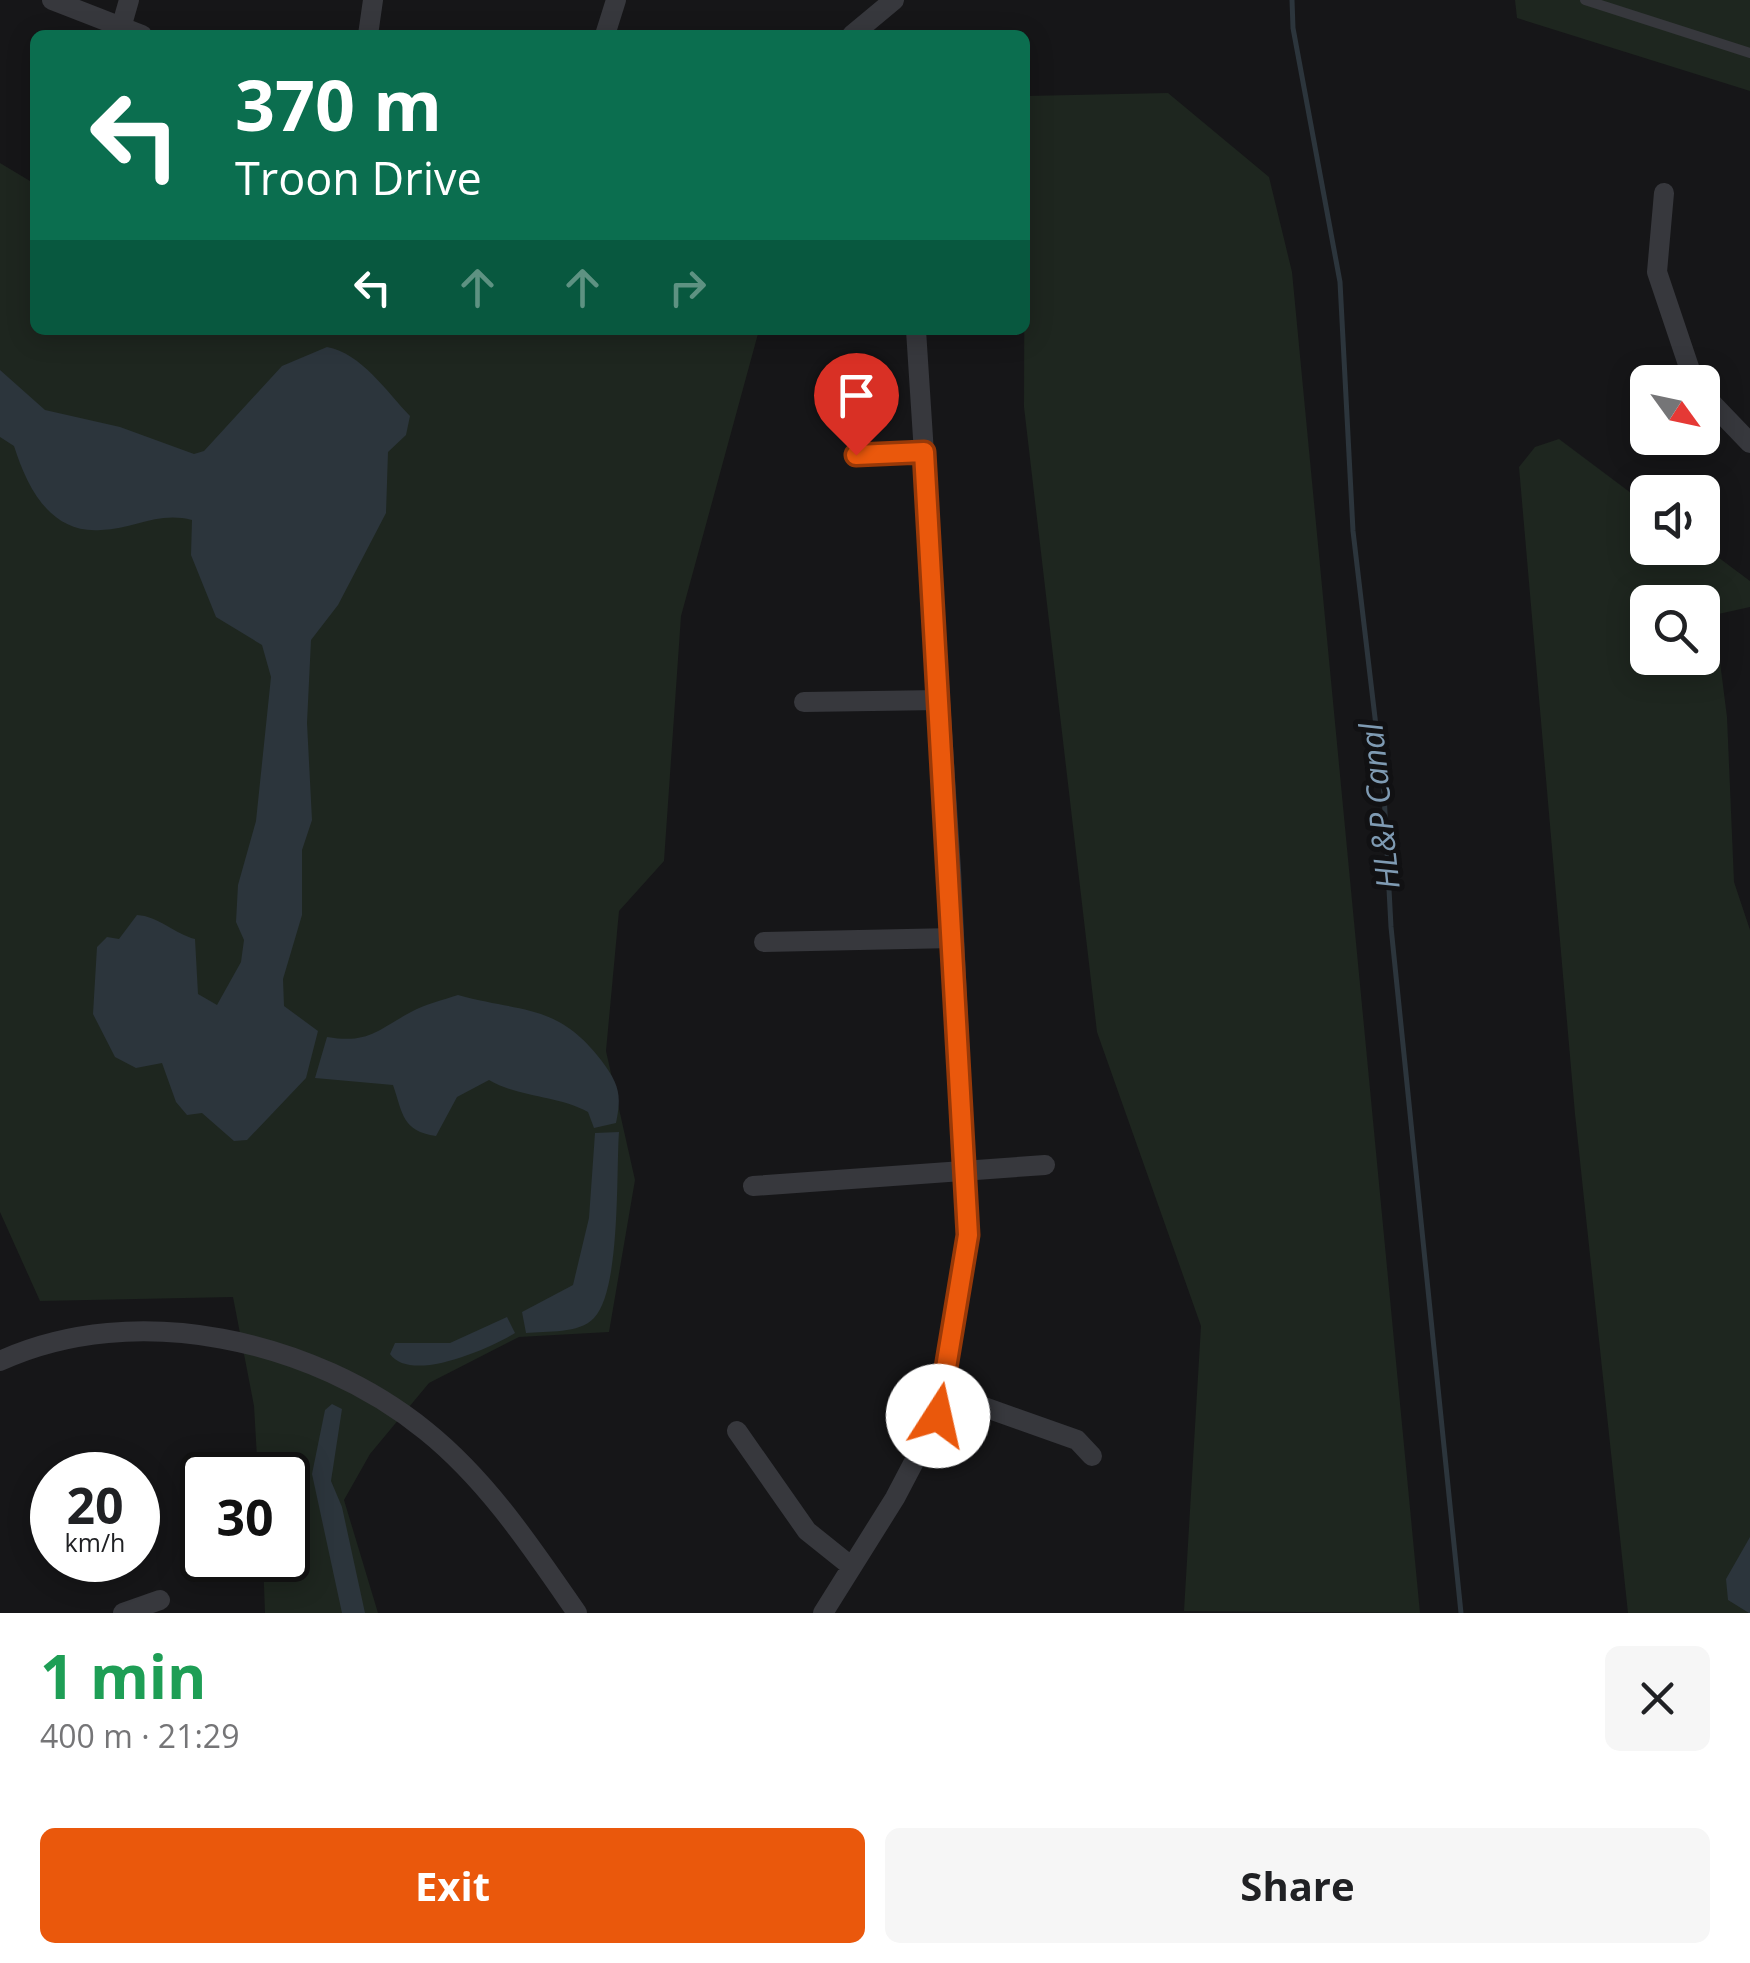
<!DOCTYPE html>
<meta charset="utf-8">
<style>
body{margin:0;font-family:"Open Sans",sans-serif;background:#f6f6f6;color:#202124;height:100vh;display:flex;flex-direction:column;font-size:38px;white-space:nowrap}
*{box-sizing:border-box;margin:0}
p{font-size:32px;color:#757577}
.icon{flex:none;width:55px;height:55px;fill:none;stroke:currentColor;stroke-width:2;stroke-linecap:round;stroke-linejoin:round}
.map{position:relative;height:1613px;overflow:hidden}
.panel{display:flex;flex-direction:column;background:#fff;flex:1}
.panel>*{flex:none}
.banner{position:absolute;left:30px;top:30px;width:1000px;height:305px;border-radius:15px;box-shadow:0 5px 25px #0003;background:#0b6e4f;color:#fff;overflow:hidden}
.needle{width:65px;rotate:123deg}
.controls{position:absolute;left:1630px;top:365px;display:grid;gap:20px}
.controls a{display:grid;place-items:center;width:90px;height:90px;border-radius:15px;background:#fff;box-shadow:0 5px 25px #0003;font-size:50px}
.speed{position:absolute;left:30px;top:1452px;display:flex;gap:20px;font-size:50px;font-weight:700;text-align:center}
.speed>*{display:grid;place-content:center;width:130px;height:130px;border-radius:50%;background:#fff;box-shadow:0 5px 25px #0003;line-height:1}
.speed small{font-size:25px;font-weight:400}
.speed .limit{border:5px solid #111;border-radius:15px;background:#fff;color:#111}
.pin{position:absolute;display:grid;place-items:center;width:85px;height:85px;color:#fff;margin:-102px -42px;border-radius:50% 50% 50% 0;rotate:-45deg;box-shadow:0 0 10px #0007}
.pin .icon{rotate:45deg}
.me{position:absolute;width:110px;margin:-55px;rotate:10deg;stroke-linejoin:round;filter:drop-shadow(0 0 8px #0008)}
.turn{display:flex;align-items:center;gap:35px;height:210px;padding:0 40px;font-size:45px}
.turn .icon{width:130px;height:130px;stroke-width:2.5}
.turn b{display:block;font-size:70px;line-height:85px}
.lanes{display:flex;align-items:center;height:95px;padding:0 40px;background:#0003;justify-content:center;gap:50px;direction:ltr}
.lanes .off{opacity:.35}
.round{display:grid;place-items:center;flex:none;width:105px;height:105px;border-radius:15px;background:#f6f6f6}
.overview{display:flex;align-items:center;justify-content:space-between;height:170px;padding:0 40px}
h1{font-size:60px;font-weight:700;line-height:75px;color:#1e9e55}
.action{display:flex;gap:20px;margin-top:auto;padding:20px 40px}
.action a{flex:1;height:115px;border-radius:15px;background:#ea580c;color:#fff;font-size:40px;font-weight:700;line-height:115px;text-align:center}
.action a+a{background:#f6f6f6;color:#202124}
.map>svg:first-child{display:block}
.green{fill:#1e261f;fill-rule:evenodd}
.water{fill:#2c353c}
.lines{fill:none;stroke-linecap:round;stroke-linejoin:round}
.stream{stroke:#2c353c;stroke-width:5}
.service{stroke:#37383d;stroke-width:10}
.minor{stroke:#37383d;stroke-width:20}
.route-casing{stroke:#983908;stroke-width:25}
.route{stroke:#ea580c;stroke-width:18}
.labels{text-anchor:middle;stroke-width:10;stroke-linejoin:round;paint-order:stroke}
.water-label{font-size:32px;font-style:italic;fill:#7f9bb3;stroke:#111113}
</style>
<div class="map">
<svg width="1750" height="1613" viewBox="0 0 1750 1613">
<rect width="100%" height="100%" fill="#161618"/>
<!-- green -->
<path class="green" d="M1515 0H1750V91L1517 18Z
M1168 93 1269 177 1292 272 1420 1613 1184 1611 1201 1326 1097 1032 1024 407 1025 96Z
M0 163 35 184V330H759L681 616 664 861 619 911 606 1051 635 1180 609 1332 519 1337 429 1383 370 1454 344 1500 378 1613H265L263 1560H288V1475H258L254 1406 233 1297 40 1301 0 1212Z
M1559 439 1647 505 1648 548 1703 546 1750 581V607L1714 615 1727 717 1734 882 1750 930V1613H1628L1575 1114 1519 467 1535 447ZM1648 602H1702V658H1648Z"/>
<!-- water -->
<path class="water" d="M327 347C361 353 387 392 410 416L406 435 388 452 386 513 338 605 311 640 307 723 312 820 302 850V915L283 979 284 1006 318 1031 306 1078 247 1140 234 1141 202 1113 187 1115 176 1102 162 1063 136 1068 115 1057 93 1014 97 947 107 937 119 939 137 915C158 916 175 934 195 939L198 994 217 1005 241 962 244 940 236 922 238 885 256 821 271 677 262 645 216 617 191 555 192 520C158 511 134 529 101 530 50 534 27 487 14 446L0 437V370L45 410 120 427 194 454 204 451 282 366Z
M458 995C523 1013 557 1003 601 1060 619 1084 622 1094 616 1123L594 1128 588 1112C557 1095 520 1098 489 1080L457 1097 436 1136C402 1131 403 1114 393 1085L315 1078 327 1037C369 1044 377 1030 411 1012 425 1004 443 1000 458 995Z
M619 1132C616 1172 621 1290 594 1318 579 1334 547 1331 526 1333L522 1312 573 1285 589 1218 595 1133Z
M507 1317 515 1333C490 1348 411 1384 390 1354L395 1343H450Z
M332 1404 342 1409 331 1481 342 1507 365 1613H342L312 1474 325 1410Z
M1750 1537V1613H1749L1728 1600 1726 1579Z"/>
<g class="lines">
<!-- stream -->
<path class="stream" d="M1292 0 1293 28 1340 282 1353 531 1384 794 1391 927 1461 1613"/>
<!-- service -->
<path class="service" d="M1585 0 1750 53"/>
<!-- minor -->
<path class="minor" d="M52 0 142 35
M121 28 129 0
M368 35 373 0
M605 35 616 0
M852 35 894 0
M1664 193 1657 272 1694 382
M1702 393 1750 443
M855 455 924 452
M804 702 940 700
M764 942 954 938
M753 1186 1045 1165
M0 1361C135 1299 314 1340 426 1431 488 1481 532 1548 577 1613
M942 1392 1077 1440 1092 1456
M737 1431 807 1531 852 1567
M123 1613 160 1600
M823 1613 895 1498 938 1416 968 1235 951 870 916 330"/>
</g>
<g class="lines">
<!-- route casing -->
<g class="route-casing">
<path id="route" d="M856 455 924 452 968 1235 938 1416"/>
</g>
<!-- route -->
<use href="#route" class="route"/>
</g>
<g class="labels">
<!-- water labels -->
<g class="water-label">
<text transform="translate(1380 806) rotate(-96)" y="11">HL&amp;P Canal</text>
</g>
</g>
</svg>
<div class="controls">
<a><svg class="needle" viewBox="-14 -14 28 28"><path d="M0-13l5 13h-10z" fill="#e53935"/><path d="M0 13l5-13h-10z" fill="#757577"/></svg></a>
<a><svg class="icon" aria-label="sound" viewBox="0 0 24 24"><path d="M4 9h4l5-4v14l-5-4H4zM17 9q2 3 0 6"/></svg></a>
<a><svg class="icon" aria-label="search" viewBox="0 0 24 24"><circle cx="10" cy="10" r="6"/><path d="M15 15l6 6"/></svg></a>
</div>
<div class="speed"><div>20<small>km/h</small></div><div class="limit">30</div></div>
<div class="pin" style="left:856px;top:455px;background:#d93025"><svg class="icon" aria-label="arrive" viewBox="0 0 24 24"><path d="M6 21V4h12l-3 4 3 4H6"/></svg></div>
<svg class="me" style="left:938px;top:1416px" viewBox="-20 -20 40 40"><circle r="19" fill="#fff"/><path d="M0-13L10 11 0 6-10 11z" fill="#ea580c"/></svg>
<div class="banner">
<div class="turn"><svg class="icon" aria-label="left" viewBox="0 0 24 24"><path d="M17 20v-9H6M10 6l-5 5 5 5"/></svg><div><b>370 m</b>Troon Drive</div></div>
<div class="lanes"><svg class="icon" aria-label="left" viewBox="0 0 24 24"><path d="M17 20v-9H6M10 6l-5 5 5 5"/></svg><svg class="icon off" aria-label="ahead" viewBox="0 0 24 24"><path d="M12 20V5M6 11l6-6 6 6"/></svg><svg class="icon off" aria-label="ahead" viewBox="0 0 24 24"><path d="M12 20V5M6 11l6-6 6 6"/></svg><svg class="icon off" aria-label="right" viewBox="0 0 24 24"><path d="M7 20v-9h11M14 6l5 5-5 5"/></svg></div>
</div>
</div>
<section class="panel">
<div class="overview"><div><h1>1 min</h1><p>400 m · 21:29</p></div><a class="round"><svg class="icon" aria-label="close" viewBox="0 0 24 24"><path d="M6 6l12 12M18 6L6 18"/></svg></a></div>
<div class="action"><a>Exit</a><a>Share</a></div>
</section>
